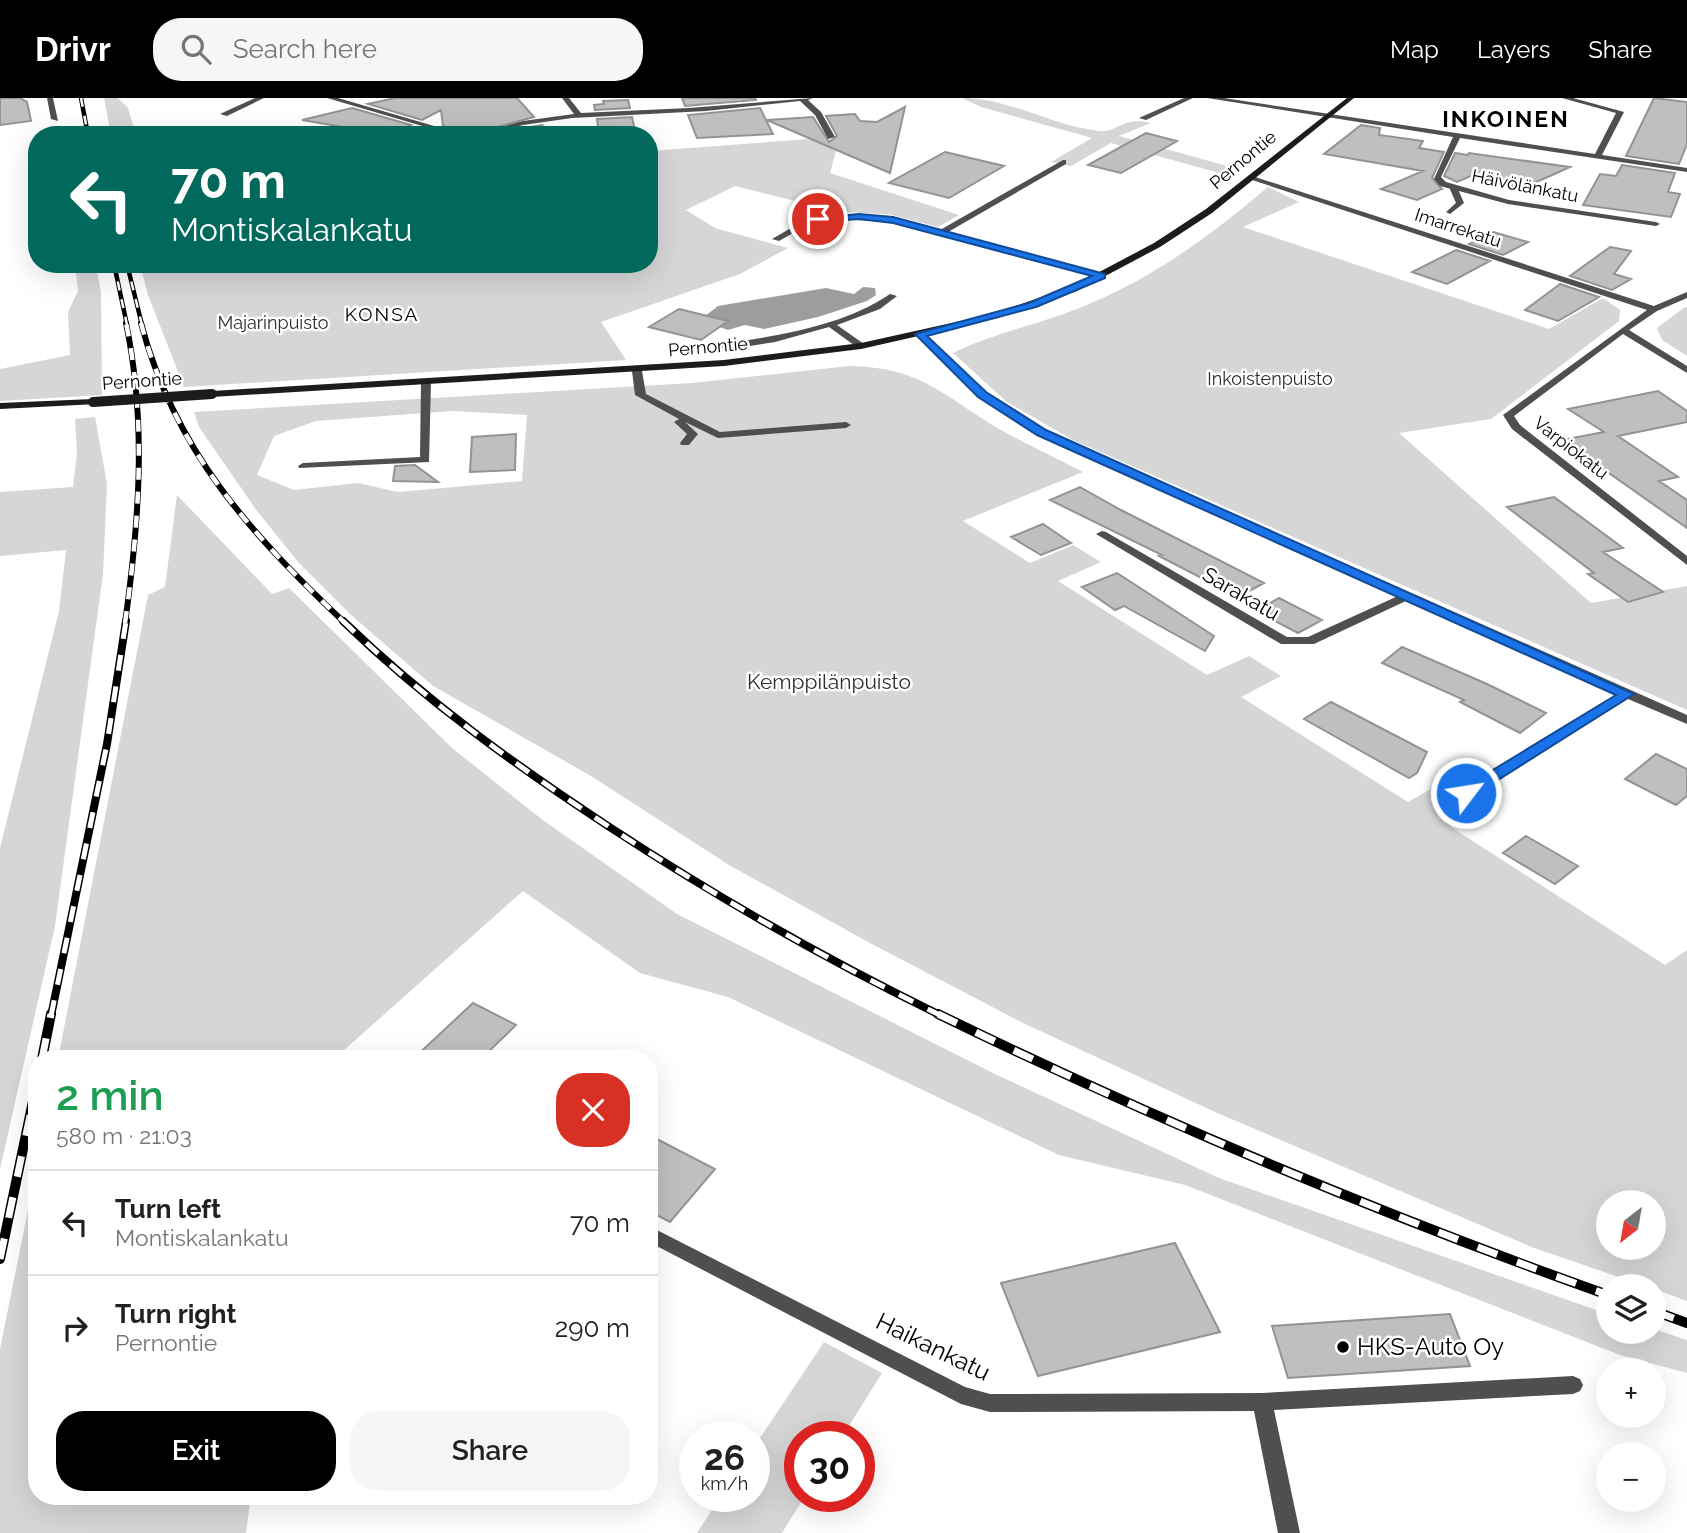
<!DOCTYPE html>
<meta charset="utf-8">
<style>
body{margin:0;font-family:Raleway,sans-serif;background:#f6f6f6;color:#202124;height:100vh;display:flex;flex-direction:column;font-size:26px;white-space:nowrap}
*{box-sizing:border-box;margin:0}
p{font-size:23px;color:#757577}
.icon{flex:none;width:38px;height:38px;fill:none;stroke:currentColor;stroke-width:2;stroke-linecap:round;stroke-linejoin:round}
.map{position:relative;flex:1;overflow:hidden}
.details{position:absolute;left:28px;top:952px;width:630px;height:455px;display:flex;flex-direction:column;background:#fff;border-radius:28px;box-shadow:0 7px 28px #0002}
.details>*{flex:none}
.guide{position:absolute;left:28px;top:28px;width:630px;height:147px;border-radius:28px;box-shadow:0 7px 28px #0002;background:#00695c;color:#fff;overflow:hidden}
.needle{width:46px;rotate:211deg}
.tools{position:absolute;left:1596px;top:1092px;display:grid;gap:14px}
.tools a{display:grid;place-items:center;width:70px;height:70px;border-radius:50%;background:#fff;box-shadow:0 7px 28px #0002;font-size:35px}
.speed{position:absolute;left:679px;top:1323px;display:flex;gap:14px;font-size:35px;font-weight:700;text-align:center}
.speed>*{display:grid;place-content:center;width:91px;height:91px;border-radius:50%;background:#fff;box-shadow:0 7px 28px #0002;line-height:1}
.speed small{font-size:18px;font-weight:400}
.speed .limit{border:10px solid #d22;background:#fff;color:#111}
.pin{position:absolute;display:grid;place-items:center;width:60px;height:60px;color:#fff;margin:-30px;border:4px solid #fff;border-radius:50%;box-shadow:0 2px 7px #0007}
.me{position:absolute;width:77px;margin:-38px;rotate:59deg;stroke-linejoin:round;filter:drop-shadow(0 0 5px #0008)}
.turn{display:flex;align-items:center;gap:24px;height:147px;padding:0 28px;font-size:32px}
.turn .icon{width:91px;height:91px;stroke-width:2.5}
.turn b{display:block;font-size:49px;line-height:60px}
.round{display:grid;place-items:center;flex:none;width:74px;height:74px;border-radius:28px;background:#f6f6f6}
.overview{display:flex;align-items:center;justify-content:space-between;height:119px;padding:0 28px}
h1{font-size:42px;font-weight:600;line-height:52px;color:#1e9e55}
.button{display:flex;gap:14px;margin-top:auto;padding:14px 28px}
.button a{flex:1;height:80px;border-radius:28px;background:#000;color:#fff;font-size:28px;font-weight:600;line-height:80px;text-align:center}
.button a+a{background:#f6f6f6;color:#202124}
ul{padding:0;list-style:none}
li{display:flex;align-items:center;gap:21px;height:105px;padding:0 28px;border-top:2px solid #e0e0e0}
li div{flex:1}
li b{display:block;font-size:26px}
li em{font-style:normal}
header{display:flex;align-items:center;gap:42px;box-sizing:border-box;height:98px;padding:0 35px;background:#000;color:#fff}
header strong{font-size:33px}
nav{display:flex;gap:38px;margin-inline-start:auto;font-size:24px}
.search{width:490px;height:63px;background:#f6f6f6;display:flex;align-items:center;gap:18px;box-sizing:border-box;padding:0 24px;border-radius:28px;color:#757577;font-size:26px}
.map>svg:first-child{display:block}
.green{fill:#d6d6d6;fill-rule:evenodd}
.water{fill:#9d9d9d}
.building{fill:#bfbfbf;stroke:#939393;stroke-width:2}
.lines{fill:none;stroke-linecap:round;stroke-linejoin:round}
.lane{fill:#4f4f4f;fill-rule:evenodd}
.street{fill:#4f4f4f;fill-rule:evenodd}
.secondary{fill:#1c1c1c;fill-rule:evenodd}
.rail-far3-casing{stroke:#000;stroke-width:4.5}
.rail-far2-casing{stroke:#000;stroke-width:6}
.rail-far1-casing{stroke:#000;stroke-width:8}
.rail-casing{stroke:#000;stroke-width:10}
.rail-far3{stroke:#fff;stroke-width:2.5;stroke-dasharray:9;stroke-linecap:butt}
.rail-far2{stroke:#fff;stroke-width:4.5;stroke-dasharray:12;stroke-linecap:butt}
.rail-far1{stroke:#fff;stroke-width:5;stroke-dasharray:16;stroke-linecap:butt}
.rail{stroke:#fff;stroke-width:7;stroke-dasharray:21;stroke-linecap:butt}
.secondary-bridge{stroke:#1c1c1c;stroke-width:10}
.route{fill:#1a73e8;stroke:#114b97;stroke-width:2}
.poi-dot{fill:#000;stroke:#fff;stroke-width:2.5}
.labels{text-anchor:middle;stroke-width:5;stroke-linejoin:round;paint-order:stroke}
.far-street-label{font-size:18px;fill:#000;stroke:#fff}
.far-park-label{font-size:18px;fill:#2d2d2d;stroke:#fff}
.far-neighbourhood-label{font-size:19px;letter-spacing:2px;fill:#000;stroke:#fff}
.street-label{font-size:21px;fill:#000;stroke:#fff}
.park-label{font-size:21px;fill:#2d2d2d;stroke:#fff}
.far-district-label{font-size:23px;font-weight:bold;letter-spacing:2px;fill:#000;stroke:#fff}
.near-street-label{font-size:24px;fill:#000;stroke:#fff}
.near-poi-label{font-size:24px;fill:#000;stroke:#fff;text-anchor:start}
</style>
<header>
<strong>Drivr</strong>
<div class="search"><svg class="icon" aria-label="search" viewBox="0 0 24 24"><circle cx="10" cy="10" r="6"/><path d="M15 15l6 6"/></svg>Search here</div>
<nav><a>Map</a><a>Layers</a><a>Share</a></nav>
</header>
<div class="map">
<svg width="1687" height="1435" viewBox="0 0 1687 1435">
<rect width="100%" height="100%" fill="#fff"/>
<!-- green -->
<path class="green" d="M104 0H118L128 10 136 37H111Z
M962 0C1009 0 1052 28 1099 33 1118 35 1122 18 1151 25L1119 38 1238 71 1230 78 1111 45 1071 68 1051 64 1092 40 981 9Z
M823 40 838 46 830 75 959 117 938 129 888 116 839 114 735 88 686 112 715 130 788 150 740 176 601 224 626 262 184 289 148 197 140 166H649V53Z
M1268 89 1299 104 1243 129 1549 231 1603 200 1620 212 1619 223 1491 321 1399 335 1591 505 1687 488V612L1073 342 1007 304 953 255C996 234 1045 225 1089 206 1156 178 1214 135 1268 89Z
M75 166H96L101 195 102 297 0 303V271L70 257 68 214 78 193Z
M1685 209H1687V258L1662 242 1657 230Z
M849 268C922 269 943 298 1001 332 1028 347 1056 360 1083 374L963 423 1030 465 1073 447 1101 464 1058 483 1207 577 1249 558 1281 578 1241 599 1408 704 1438 687 1479 711 1451 729 1665 867 1687 852V1203L1654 1191V1188H1645L1534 1150 1215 1014 1023 925 868 844 729 767 591 678 433 588 351 517 299 465 257 413 199 329 194 314 692 285ZM452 313 527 317 522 383 398 394 358 385 294 392 257 377 274 338 316 323ZM1608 1104H1654V1150H1608Z
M95 319 107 386 103 476 55 828 0 1071V750L59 513 66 452 0 458V394L73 389 77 356 75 321Z
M177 397 272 496 289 490 452 650 544 723 677 816 997 977 1219 1080 1608 1216V1234H1654V1231L1687 1242V1275L1620 1257 1185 1087 1059 1057 728 899 640 875 523 793 334 961H58L148 497 165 489Z
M37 1067V1398H251L246 1435H0V1251Z
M824 1244 882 1275 842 1339H800V1398H805L782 1435H697L721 1398H754V1349Z"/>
<!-- water -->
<path class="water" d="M863 189 875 190 876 197 867 203 818 219 764 231 745 227 728 232 700 222 718 208 826 190 854 196Z"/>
<!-- building -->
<path class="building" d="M0 0H20L27 4 31 23 0 27Z
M395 0H517L534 19 467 37 443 28 441 12 422 22 368 6Z
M682 0H755L756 2 685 8Z
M1654 0 1687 4V46L1679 66 1626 58Z
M628 2 630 10 595 12 594 7 604 6 603 3Z
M905 9 890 75 767 22 813 19 829 44 837 38 826 18 855 16 860 23 877 24Z
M352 10 411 27 390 37 302 22Z
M760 10 773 36 697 40 688 17Z
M632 19 636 37H599L597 21Z
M542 27 551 37H495L524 30Z
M1361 27 1380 30 1379 37 1423 43 1419 50 1444 54 1432 80 1442 91 1417 102 1381 91 1423 73 1324 56Z
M1146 35 1177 43 1121 75 1088 67Z
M945 54 1004 68 949 100 889 85Z
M1455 55 1468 57 1469 55 1570 69 1521 91 1473 77 1457 84 1444 78Z
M1622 67 1675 75 1668 94 1680 96 1671 119 1583 107 1600 76 1616 78Z
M1493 134 1528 144 1503 157 1469 146Z
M1610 149 1631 153 1614 176 1631 181 1612 192 1570 178Z
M1456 152 1490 163 1447 186 1412 174Z
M1560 186 1599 199 1558 223 1525 212Z
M679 211 728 223 701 242 649 229Z
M1658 293 1687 313V324L1618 338 1678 379 1659 383 1687 402V430L1562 342 1604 334 1568 311Z
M516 336 515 372 470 374 472 339Z
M415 367 438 384 393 383 395 368Z
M1080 389 1119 411 1264 485 1238 499 1159 458 1162 457 1050 402Z
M1554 399 1623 450 1603 454 1663 494 1628 504 1588 476 1594 475 1507 409Z
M1043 426 1071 445 1041 457 1011 439Z
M1117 475 1214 538 1205 553 1124 508 1115 512 1082 489Z
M1279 500 1322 522 1298 535 1256 513Z
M1402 549 1487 586 1546 615 1520 635 1460 604 1464 602 1382 565Z
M1331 604 1427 654 1417 675 1409 680 1304 621Z
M1656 656 1687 671V698L1676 707 1625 681Z
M1526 738 1540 746 1578 768 1555 786 1503 755Z
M473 905 516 927 481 961H413Z
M649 1037 715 1071 670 1124 649 1113Z
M1175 1145 1220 1234 1038 1278 1001 1185Z
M1450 1216 1470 1268 1288 1280 1272 1228Z"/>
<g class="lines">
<!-- lane -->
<path class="lane" d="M255 0H264L227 18 220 16Z
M1453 87 1457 89 1464 105 1450 116 1446 114 1456 105 1449 89Z
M805 122 812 124 779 143 772 141Z
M890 196 897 198 880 211 837 227 864 246V250H858L829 229 775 244 725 252 720 249 725 246C780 237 843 228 890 196Z
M637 270 642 273 646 296 720 334 846 324 851 327 846 330 718 340 685 324 698 336 689 347H681L680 345 687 336 674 324 679 321 635 297 632 273Z
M426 281 431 284 429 364 299 370 298 368 303 365 420 359 421 284Z"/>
<!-- street -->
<path class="street" d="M47 0H53L58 23 51 21Z
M327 0H338L465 37H453Z
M562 0H569L581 15 689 10 813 0 808 2 821 14 835 39 828 41 815 17 800 3 706 13 572 20 523 27 483 37H471L523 23 574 16Z
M1184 0H1193L1146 22 1139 20Z
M1207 0H1224L1595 56 1616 15 1562 0H1573L1624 14 1602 57 1687 70V74L1460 40 1441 79 1446 84 1509 102 1656 124 1660 126 1656 128 1508 106 1440 88 1434 81 1453 39Z
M1063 62H1066V66L948 134 1105 176V180L893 124 840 121 808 126 804 124C837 106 905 123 940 132Z
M1249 77 1654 208 1687 194V200L1657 213 1629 232 1687 268V275L1623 236 1514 318 1520 327 1687 458V467L1512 331 1503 317 1647 212 1249 81Z
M917 234H923L985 295 1046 333 1687 617V626L1628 601 1471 698H1461L1459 695 1461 692 1618 596 1408 502 1314 546H1281L1096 436 1102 433 1106 434 1287 539H1308L1398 498 1038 337 979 299 917 238Z
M649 1128 965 1289 990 1296 1262 1295 1573 1278 1580 1281 1583 1287 1580 1293 1573 1296 1274 1312 1300 1435H1278L1254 1313 990 1314 961 1306 649 1144Z"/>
<!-- secondary -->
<path class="secondary" d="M1347 0H1354L1212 115 1160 149 1077 193 998 220 861 251 724 268 212 299 207 296 212 293 724 262 861 245 992 216 1071 189 1154 145 1206 111Z
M93 301 98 304 97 306 0 311V305Z"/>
<!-- rail-far3 casing -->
<g class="rail-far3-casing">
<path id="rail-far3" d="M81 0 88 37
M114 166 127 227
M127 166 142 227"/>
</g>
<!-- rail-far2 casing -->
<g class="rail-far2-casing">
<path id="rail-far2" d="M141 225C175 354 251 436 345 525
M125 525C139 425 147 325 126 225"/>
</g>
<!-- rail-far1 casing -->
<g class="rail-far1-casing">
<path id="rail-far1" d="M343 523C426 603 515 667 611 730 718 800 827 862 942 918
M51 918 107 646 126 523"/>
</g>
<!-- rail casing -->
<g class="rail-casing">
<path id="rail" d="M938 916C1156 1022 1380 1116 1608 1197
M42 961 51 916
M0 1161 37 984
M1654 1213 1687 1225"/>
</g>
<!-- rail-far3 -->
<use href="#rail-far3" class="rail-far3"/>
<!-- rail-far2 -->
<use href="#rail-far2" class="rail-far2"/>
<!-- rail-far1 -->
<use href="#rail-far1" class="rail-far1"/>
<!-- rail -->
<use href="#rail" class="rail"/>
<!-- secondary-bridge -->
<path class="secondary-bridge" d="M93 304 212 296"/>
</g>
<!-- route -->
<path class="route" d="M859 116 893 119 1105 176V180L1036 209 927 238 986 294 1046 332 1634 596 1471 699H1460V692L1616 597 1037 337 978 299 915 236 1029 205 1092 178 893 125 859 121 818 124 813 121Z"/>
<!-- markers -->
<circle class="poi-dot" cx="1343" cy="1249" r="7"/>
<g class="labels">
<!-- far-street labels -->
<g class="far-street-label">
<text transform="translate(1243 62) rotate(-40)" y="6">Pernontie</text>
<text transform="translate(1525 88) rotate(11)" y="6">Häivölänkatu</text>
<text transform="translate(1458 130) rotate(18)" y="6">Imarrekatu</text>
<text transform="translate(708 249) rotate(-5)" y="6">Pernontie</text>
<text transform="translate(142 283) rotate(-4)" y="6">Pernontie</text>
<text transform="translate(1571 350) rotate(38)" y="6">Varpiokatu</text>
</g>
<!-- far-park labels -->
<g class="far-park-label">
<text x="273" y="231">Majarinpuisto</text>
<text x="1270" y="287">Inkoistenpuisto</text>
</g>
<!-- far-neighbourhood labels -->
<g class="far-neighbourhood-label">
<text x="382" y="223">KONSA</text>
</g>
<!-- street labels -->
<g class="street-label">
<text transform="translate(1241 496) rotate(30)" y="7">Sarakatu</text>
</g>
<!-- park labels -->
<g class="park-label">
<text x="829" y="591">Kemppilänpuisto</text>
</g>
<!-- far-district labels -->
<g class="far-district-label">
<text x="1506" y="29">INKOINEN</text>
</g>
<!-- near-street labels -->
<g class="near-street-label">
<text transform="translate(933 1249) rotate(26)" y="8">Haikankatu</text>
</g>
<!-- near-poi labels -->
<g class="near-poi-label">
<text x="1357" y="1257">HKS-Auto Oy</text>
</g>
</g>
</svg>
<div class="tools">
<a><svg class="needle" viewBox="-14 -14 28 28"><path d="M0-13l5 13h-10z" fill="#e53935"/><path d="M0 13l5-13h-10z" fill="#757577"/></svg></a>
<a><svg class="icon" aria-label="layers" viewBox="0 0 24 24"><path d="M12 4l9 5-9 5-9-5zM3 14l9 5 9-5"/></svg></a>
<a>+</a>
<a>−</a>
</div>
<div class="speed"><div>26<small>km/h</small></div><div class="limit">30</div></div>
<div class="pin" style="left:818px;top:121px;background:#d93025"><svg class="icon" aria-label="arrive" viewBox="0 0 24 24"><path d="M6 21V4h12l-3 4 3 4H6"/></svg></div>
<svg class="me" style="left:1466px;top:695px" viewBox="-20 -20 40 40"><circle r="17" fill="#1a73e8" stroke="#fff" stroke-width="3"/><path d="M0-11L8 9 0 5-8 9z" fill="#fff"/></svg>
<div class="guide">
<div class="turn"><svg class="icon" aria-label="left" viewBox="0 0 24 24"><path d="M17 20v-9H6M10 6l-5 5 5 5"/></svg><div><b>70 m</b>Montiskalankatu</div></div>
</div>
<section class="details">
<div class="overview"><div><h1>2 min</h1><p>580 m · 21:03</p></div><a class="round" style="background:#d93025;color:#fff"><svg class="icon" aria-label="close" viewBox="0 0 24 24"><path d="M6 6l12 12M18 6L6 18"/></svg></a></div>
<ul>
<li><svg class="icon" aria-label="left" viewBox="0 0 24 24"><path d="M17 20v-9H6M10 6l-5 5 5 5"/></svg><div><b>Turn left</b><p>Montiskalankatu</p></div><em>70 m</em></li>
<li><svg class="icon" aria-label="right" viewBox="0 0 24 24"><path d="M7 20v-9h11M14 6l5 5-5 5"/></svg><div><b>Turn right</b><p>Pernontie</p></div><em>290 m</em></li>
</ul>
<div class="button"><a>Exit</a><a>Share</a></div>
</section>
</div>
